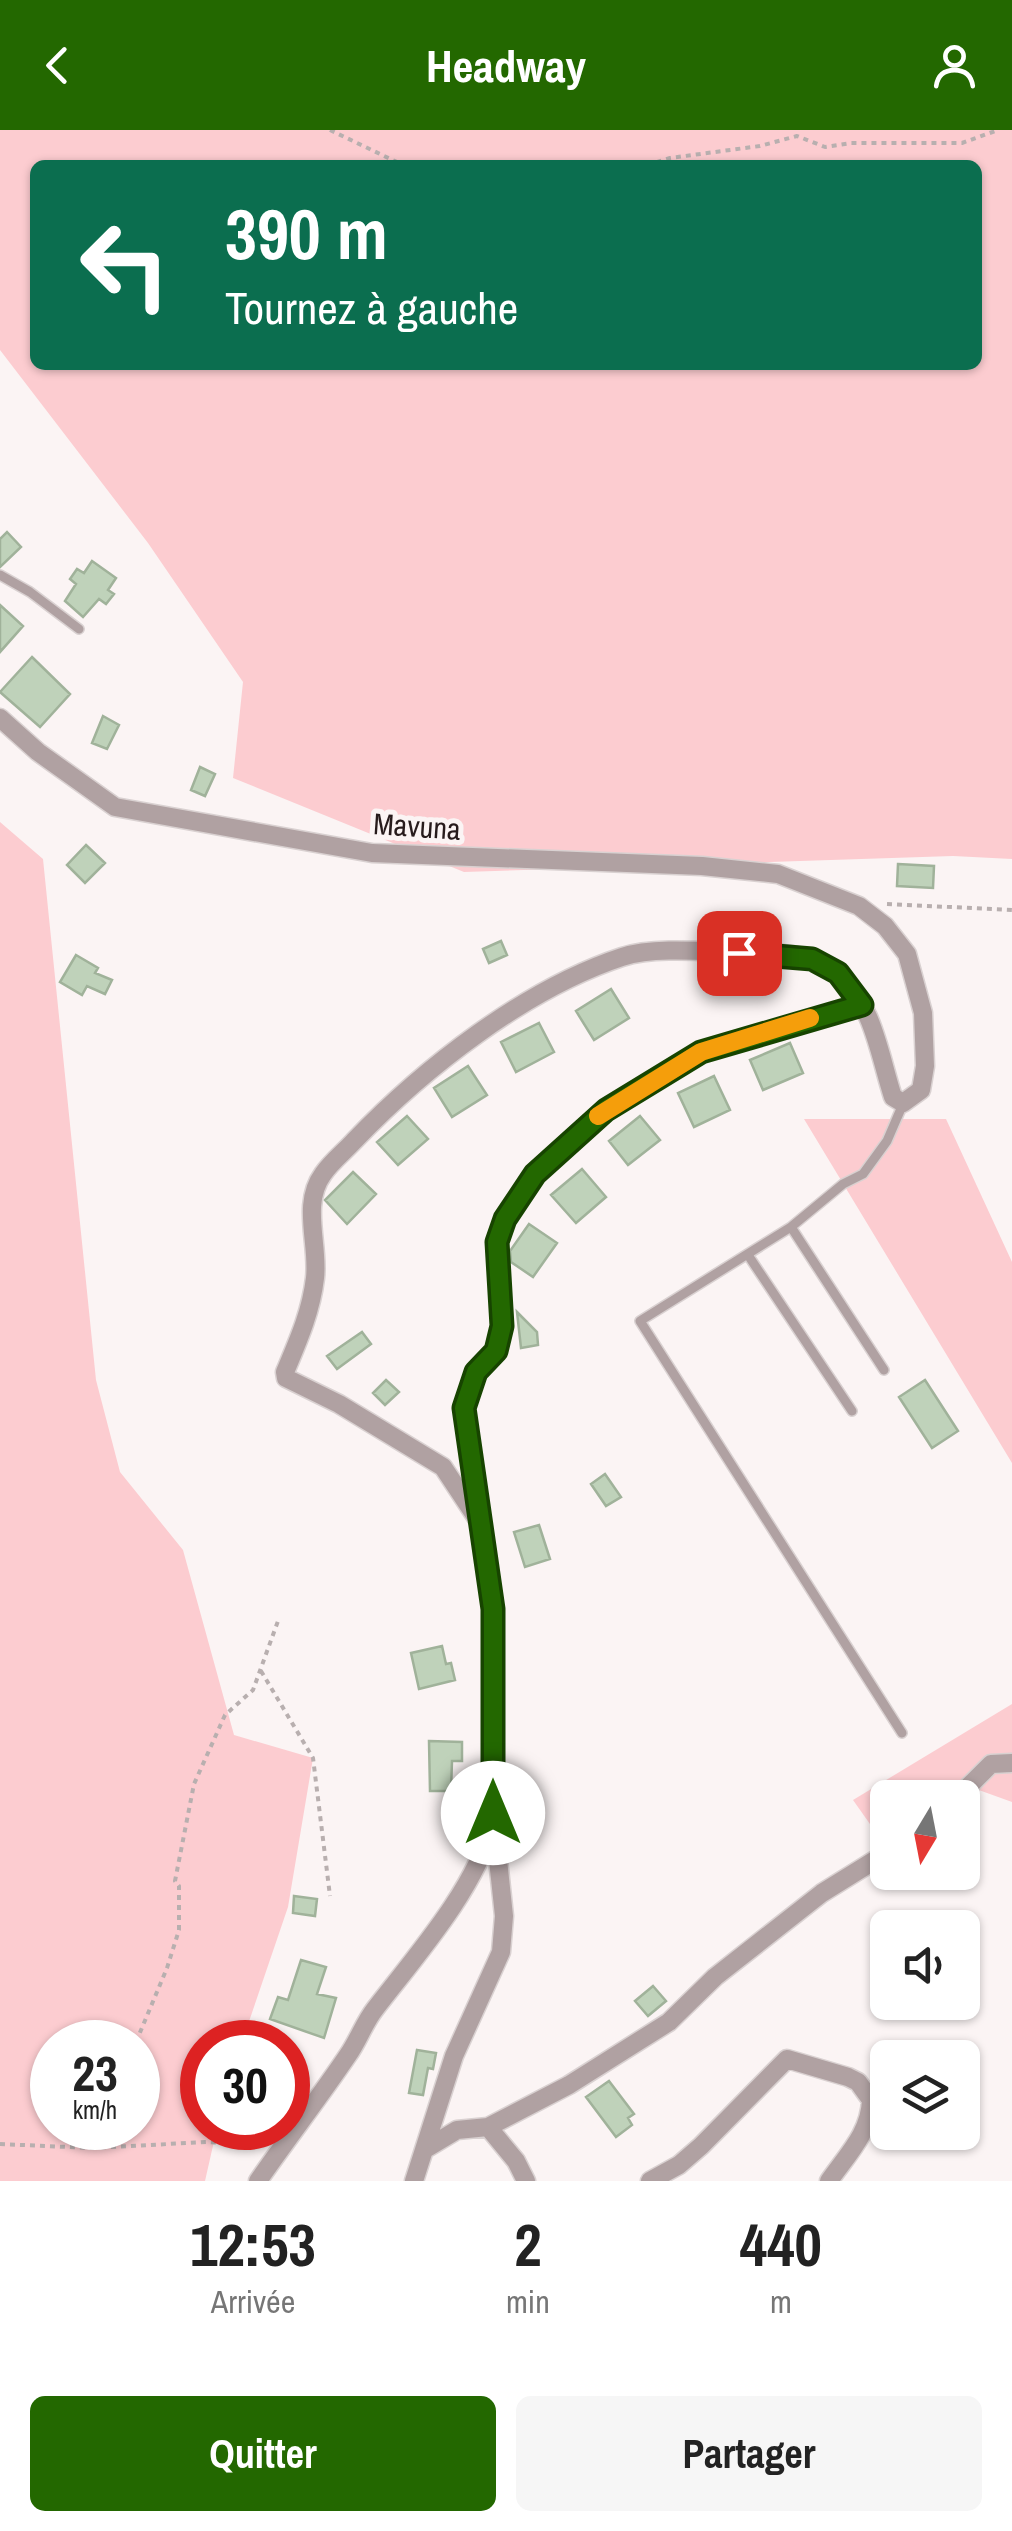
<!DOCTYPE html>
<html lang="fr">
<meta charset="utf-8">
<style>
body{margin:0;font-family:"Archivo Narrow",sans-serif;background:#f6f6f6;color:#222;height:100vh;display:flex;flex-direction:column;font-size:38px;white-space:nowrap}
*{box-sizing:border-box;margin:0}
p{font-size:32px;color:#767676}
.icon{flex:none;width:55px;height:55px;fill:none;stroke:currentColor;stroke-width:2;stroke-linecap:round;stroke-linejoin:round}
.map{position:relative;height:2051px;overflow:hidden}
.panel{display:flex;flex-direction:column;background:#fff;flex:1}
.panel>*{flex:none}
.hud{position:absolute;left:30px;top:30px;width:952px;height:210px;border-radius:15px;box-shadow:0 2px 8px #0004;background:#0b6e4f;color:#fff;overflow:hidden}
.needle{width:65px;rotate:190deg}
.fabs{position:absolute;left:870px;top:1650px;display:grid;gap:20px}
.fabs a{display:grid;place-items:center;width:110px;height:110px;border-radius:15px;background:#fff;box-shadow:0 2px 8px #0004;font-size:50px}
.speed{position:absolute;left:30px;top:1890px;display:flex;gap:20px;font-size:50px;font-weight:700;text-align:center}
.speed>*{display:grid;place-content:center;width:130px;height:130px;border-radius:50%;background:#fff;box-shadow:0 2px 8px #0004;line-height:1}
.speed small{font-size:25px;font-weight:400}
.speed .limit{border:15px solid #d22;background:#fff;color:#111}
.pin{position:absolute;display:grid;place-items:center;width:85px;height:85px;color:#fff;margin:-42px;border-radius:20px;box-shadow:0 5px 15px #0006}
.me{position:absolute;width:110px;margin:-55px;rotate:0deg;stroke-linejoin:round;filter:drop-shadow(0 0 8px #0008)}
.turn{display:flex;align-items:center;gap:35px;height:210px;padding:0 30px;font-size:45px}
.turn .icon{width:130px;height:130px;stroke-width:2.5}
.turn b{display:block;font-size:70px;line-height:85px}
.eta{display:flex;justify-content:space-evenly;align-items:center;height:170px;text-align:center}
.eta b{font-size:60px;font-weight:700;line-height:70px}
.button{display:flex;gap:20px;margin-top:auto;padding:20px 30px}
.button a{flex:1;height:115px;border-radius:15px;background:#236800;color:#fff;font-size:40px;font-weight:700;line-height:115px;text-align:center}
.button a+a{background:#f6f6f6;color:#222}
header{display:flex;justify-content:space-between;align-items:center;height:130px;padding:0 30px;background:#236800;color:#fff;font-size:45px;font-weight:700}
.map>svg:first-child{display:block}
.green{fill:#fcccd0;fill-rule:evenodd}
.building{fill:#bfd2ba;stroke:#a0b29a;stroke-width:2.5}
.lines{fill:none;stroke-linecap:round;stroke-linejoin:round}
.lane-casing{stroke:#d9d1d1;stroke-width:12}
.street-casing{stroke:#d9d1d1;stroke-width:21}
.path{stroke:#b8afaf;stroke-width:4;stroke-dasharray:5 5;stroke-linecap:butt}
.lane{stroke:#b0a1a2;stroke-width:9}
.street{stroke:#b0a1a2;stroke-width:18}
.route-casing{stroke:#174400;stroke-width:25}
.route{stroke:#236800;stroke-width:18}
.slow{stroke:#f59e0b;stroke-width:18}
.labels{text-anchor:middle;stroke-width:10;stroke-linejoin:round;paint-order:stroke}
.street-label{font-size:30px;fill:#271b1c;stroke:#fbf4f4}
</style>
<header><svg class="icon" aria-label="back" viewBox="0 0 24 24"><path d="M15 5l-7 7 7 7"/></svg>Headway<svg class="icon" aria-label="person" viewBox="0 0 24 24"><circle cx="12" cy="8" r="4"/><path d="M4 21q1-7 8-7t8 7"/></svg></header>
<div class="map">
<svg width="1012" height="2051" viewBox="0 0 1012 2051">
<rect width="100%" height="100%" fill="#fbf4f4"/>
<!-- green -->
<path class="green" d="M0 0H1012V729L953 726 464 742 233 648 243 552 148 413 0 220ZM35 35H978V235H35Z
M0 692 43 729 96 1250 120 1342 183 1420 234 1605 313 1628 288 1777 242 1912H202V1998H217L205 2051H0ZM138 1912V1998H52V1912Z
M804 989H946L1012 1132V1333Z
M1012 1574V1672L951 1650 926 1667 888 1668 887 1696 877 1704 853 1670Z"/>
<!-- building -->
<path class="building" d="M7 402 21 417 0 437V409Z
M92 431 116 448 108 460 114 464 106 474 99 469 83 487 65 471 76 454 70 449 77 439 84 443Z
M0 475 23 496 0 522Z
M32 527 70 564 40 597 0 562Z
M103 586 119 595 107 619 92 613Z
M200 637 215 644 205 666 191 660Z
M86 715 105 733 85 753 67 735Z
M898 734 934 736 933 758 897 756Z
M501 811 507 825 489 833 483 819Z
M76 825 98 838 95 843 112 850 105 864 87 856 82 865 60 852Z
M611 859 629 888 594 910 576 881Z
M539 893 554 922 516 942 501 912Z
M790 913 803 943 763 960 750 930Z
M468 936 487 965 452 987 434 958Z
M714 946 730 980 694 997 678 963Z
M407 986 428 1009 398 1035 377 1012Z
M640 986 660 1010 628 1035 609 1011Z
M582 1039 606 1067 576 1093 551 1065Z
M353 1042 376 1064 347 1094 325 1070Z
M529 1094 557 1113 533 1147 511 1132 510 1121Z
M517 1182 537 1202 538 1215 521 1218Z
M362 1202 371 1214 337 1239 327 1226Z
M386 1250 399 1262 385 1275 373 1263Z
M925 1250 958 1301 932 1318 899 1267Z
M605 1344 621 1367 606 1376 591 1354Z
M539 1395 550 1429 525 1437 514 1402Z
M442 1516 446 1534 451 1533 455 1550 419 1559 411 1523Z
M429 1611 462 1612V1631H452L451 1661H430Z
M294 1766 317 1769 315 1786 293 1783Z
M301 1830 326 1837 317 1864 336 1868 324 1908 270 1889 278 1867 288 1870Z
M653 1856 666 1871 648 1886 635 1871Z
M417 1920 436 1923 433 1939 428 1938 423 1965 409 1963Z
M609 1951 634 1984 628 1988 632 1995 616 2007 586 1967Z"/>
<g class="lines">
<!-- lane casing -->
<g class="lane-casing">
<path id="lane" d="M0 445 30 462 79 499
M791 1097 640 1191 902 1603
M748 1125 852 1281
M884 1240 791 1097 843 1054 863 1044 887 1011 903 974"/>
</g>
<!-- street casing -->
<g class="street-casing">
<path id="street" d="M0 588 38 622 115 677 372 723 702 736 778 744 859 776 885 796 907 824 923 883 925 936 921 960 903 973 893 967C879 924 874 876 838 844 814 822 775 823 744 823 708 822 656 816 622 827 525 859 424 938 354 1011 344 1022 331 1032 323 1044 301 1074 319 1114 315 1148 311 1182 298 1211 285 1242L286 1248 339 1274 443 1337 482 1396
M957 1668 991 1634 1012 1633
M488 1997 516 2031 526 2051
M427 2018 457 2000 488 1997 569 1955 669 1892 715 1847 822 1763 888 1722
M258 2051C287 2009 319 1968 348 1925 358 1911 364 1893 375 1879 411 1832 478 1756 490 1698
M414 2051 454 1926 501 1822 504 1786 493 1683V1479L464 1278 476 1242 496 1221 502 1196 497 1112 505 1089 535 1044 606 979 701 922 862 875
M650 2051 679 2035 701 2016 787 1929 848 1947 858 1952 871 1970C870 2003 847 2025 829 2051"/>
</g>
<!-- path -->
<path class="path" d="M330 0 403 35
M647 35 670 28 760 16 797 6 825 17 851 13H962L998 0
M887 774 1012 780
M261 1541 313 1628 330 1766
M136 1912 167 1838 179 1800V1756L175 1751 194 1654 225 1585 253 1560 278 1491
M0 2014 91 2018 99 1998
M91 2018 207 2012 244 2014 267 2009"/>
<!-- lane -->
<use href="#lane" class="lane"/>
<!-- street -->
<use href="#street" class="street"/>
</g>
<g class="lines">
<!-- route casing -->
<g class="route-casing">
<path id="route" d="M493 1683V1479L464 1278 476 1242 496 1221 502 1196 497 1112 505 1089 535 1044 606 980 701 922 862 875 838 843 812 829 739 823"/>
</g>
<!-- route -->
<use href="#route" class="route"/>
<!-- slow -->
<path class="slow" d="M598 986 701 922 810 888"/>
</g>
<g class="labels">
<!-- street labels -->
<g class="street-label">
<text transform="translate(417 697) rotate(4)" y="10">Mavuna</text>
</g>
</g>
</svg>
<div class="fabs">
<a><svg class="needle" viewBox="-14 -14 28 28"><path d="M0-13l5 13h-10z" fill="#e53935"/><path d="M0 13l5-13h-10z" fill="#767676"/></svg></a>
<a><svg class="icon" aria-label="sound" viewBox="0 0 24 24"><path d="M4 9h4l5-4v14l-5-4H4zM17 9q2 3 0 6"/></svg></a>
<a><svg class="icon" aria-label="layers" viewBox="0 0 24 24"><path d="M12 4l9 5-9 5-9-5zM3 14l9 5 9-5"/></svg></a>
</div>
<div class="speed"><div>23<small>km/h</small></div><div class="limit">30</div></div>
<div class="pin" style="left:739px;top:823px;background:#d93025"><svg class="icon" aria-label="arrive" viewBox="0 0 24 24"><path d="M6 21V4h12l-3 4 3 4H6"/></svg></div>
<svg class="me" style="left:493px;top:1683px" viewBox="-20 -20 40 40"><circle r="19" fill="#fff"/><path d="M0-13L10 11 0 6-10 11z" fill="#236800"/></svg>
<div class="hud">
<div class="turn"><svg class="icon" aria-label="left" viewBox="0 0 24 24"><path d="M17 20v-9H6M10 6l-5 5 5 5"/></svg><div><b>390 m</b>Tournez à gauche</div></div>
</div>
</div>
<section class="panel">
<div class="eta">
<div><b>12:53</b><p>Arrivée</p></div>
<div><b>2</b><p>min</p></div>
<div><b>440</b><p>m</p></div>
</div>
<div class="button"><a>Quitter</a><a>Partager</a></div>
</section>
